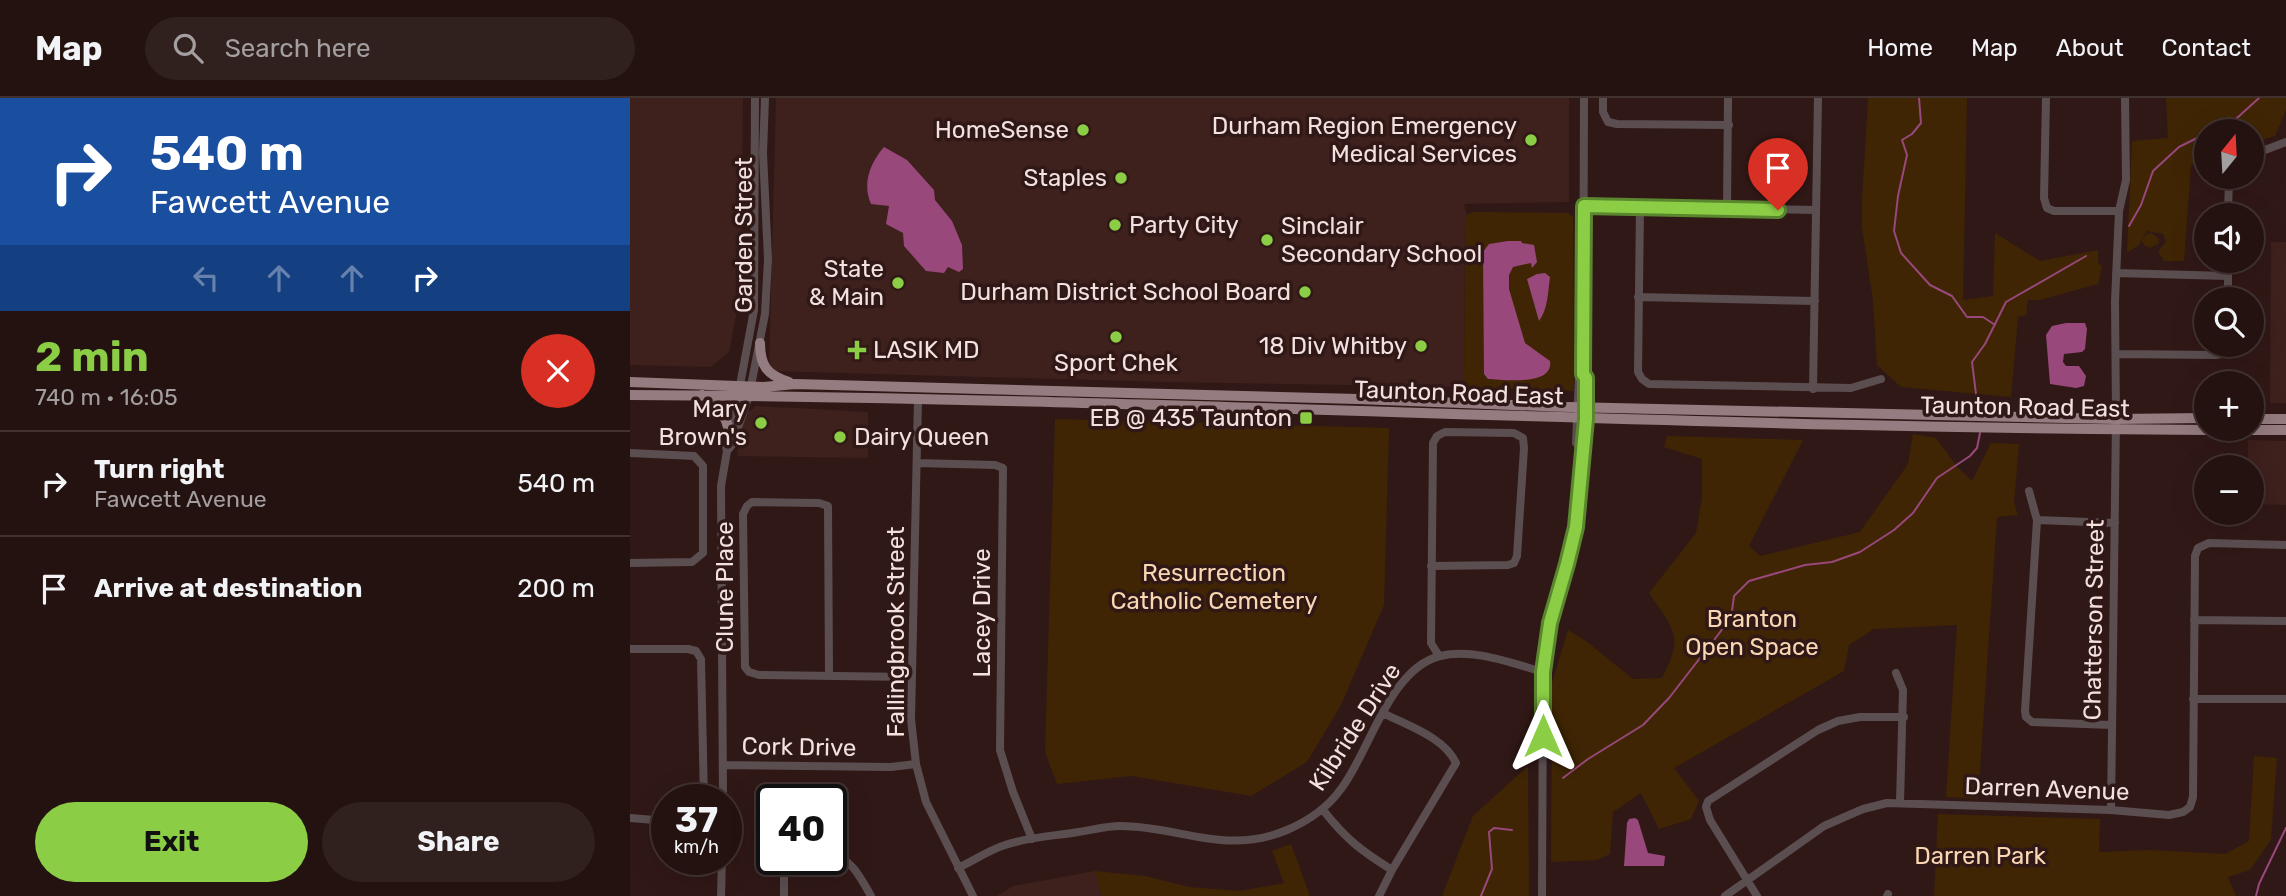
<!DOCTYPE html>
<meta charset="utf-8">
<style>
body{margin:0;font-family:Rubik,sans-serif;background:#30201e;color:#f1f3f6;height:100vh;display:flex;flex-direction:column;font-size:26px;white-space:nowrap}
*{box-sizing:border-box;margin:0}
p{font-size:23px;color:#a39e9f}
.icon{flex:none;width:38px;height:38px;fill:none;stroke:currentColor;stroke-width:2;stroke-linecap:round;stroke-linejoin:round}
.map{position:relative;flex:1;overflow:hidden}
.side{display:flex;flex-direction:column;background:#241210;width:630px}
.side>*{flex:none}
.banner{background:#1a4fa0;color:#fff;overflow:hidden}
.needle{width:46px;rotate:18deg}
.fabs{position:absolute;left:1564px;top:21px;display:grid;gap:14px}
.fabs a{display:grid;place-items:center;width:70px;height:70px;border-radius:50%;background:#241210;box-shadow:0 7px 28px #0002,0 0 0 2px #413230;font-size:35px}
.speed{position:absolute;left:21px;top:686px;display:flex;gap:14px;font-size:35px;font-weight:700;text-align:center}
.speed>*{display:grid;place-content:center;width:91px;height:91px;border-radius:50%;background:#241210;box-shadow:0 7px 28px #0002,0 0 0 2px #413230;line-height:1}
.speed small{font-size:18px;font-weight:400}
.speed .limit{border:4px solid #111;border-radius:10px;background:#fff;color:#111}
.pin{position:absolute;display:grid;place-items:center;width:60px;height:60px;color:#fff;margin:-72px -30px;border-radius:50% 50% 50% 0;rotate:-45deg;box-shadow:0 0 7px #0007}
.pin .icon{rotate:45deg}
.me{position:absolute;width:77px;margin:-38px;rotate:0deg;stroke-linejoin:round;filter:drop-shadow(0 0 5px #0008)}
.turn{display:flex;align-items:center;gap:24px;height:147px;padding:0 35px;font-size:32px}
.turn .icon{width:91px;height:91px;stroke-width:2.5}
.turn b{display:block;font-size:49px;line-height:60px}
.lanes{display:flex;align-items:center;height:66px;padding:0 35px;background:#0003;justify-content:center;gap:35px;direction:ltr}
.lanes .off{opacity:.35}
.round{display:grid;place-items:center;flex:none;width:74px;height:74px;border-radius:37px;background:#30201e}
.head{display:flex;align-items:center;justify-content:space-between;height:119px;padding:0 35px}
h1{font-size:42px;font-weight:700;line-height:52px;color:#8bce46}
.button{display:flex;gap:14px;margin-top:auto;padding:14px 35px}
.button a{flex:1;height:80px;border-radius:42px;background:#8bce46;color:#111;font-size:28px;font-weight:700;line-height:80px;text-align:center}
.button a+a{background:#30201e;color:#f1f3f6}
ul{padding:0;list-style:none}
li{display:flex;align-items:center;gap:21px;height:105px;padding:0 35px;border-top:2px solid #413230}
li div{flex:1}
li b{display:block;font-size:26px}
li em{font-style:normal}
header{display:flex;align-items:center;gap:42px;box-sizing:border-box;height:98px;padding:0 35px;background:#241210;border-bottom:2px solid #413230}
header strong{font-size:33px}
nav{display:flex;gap:38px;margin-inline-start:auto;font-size:24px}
.search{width:490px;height:63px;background:#30201e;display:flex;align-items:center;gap:18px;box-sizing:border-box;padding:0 24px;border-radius:38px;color:#a39e9f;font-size:26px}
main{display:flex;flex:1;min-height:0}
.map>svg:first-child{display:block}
.built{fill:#3e201d}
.green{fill:#3f2504}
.water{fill:#98487b}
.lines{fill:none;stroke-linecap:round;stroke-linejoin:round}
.stream{stroke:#98487b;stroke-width:2}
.minor{stroke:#5b4e51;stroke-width:8}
.major{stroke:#957c81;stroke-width:10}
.route-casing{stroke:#5a862e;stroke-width:18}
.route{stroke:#8bce46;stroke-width:12}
.poi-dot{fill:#8bce46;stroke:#301816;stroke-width:2.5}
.labels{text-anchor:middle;stroke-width:7;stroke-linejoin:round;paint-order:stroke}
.poi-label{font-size:24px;fill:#f2e1df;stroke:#301816;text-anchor:end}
.street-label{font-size:24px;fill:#f2e1df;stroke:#301816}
.park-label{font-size:24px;fill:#f9d7b2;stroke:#301816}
</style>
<header>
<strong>Map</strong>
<div class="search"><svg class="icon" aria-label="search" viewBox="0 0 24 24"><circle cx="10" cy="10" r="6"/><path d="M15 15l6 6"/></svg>Search here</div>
<nav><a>Home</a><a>Map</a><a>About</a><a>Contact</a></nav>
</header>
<main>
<section class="side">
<div class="banner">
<div class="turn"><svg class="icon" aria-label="right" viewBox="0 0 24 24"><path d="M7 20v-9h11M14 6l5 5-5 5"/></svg><div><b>540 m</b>Fawcett Avenue</div></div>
<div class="lanes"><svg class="icon off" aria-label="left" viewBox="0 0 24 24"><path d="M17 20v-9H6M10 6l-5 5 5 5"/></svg><svg class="icon off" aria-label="ahead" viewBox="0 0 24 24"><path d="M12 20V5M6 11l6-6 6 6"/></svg><svg class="icon off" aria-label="ahead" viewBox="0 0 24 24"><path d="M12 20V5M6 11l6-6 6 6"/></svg><svg class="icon" aria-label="right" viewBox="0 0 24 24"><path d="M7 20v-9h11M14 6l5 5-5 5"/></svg></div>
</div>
<div class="head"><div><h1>2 min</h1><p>740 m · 16:05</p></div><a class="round" style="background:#d93025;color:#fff"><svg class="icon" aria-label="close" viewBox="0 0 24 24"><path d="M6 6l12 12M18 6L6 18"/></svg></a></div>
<ul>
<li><svg class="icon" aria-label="right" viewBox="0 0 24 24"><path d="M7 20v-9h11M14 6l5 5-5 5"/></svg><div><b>Turn right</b><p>Fawcett Avenue</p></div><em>540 m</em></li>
<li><svg class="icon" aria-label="arrive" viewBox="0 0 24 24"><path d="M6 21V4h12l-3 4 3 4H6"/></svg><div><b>Arrive at destination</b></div><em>200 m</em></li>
</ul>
<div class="button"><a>Exit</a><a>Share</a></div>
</section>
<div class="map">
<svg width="1656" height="798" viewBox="0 0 1656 798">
<rect width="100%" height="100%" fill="#301816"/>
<!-- built -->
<path class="built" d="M0 0H113L111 193 99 254 81 269 0 267Z
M146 0H939V104L834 106 837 117 835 122 834 289 535 284 139 273Z
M1641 144H1656V305H1640Z
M126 308 238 314V360L107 358 111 331 118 314Z
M1618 342 1656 343V407L1622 406V369H1618Z
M465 773 472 798H367L383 788Z"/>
<!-- green -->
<path class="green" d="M1238 0H1337L1333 202 1363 198 1365 135 1410 163 1468 152V165L1472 168 1468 186 1410 202H1398L1396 217 1388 219 1381 299 1271 289 1247 267 1243 203 1232 129V103Z
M1536 0H1656V12L1645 38 1622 45V33H1577V61L1561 67 1554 163H1534L1528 153 1536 144 1533 136 1517 133 1511 142 1517 136 1522 135 1529 141 1528 146 1520 150 1515 148 1511 142 1510 146 1497 155 1502 43 1538 40Z
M843 114 938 115 943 119 944 293 834 289 835 122 837 117Z
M425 321 759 330 754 507 711 607 677 664 621 698 501 678 427 686 415 654Z
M1283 336 1306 340 1328 370 1342 383 1361 345 1389 346 1384 405 1388 417 1367 419 1348 701 1316 699 1327 527 1244 531 1219 547 1214 573 1044 670 1069 703 1061 721 1029 731 1011 695 983 714 980 756 967 762 921 764 922 585 938 532 956 543 1003 581 1032 580C1055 537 1043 531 1019 495L1066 435 1072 400V361L1034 349 1037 338 1173 342 1119 448 1130 458 1230 434 1278 366Z
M1624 658 1647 660 1641 742 1620 772 1598 779 1606 798H1304L1308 716 1470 721 1469 754 1519 752 1595 756 1619 743Z
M898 668 899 798H812L843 718Z
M661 746 680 798H472L465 773 515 778 559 789 609 793 654 785 642 753Z"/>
<!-- water -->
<path class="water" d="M254 49 277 62 304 92 305 102 322 123 332 147 333 171 329 174 318 169 314 175 296 173 274 148 273 135 256 126 259 108 241 106C232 86 240 65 254 49Z
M878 143H891L892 145 904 147 907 164 902 170 901 165 883 169 879 177V191L895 245 920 263C924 288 874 282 858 281L854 276 853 154 859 146Z
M915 175 920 179C918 194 918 211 909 223L897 181 907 176Z
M1436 225H1455L1457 231 1455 251 1452 254 1434 256 1433 264 1436 268H1449L1456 278 1454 288 1446 290 1420 286 1416 237 1422 228Z
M1005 720 1008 722 1018 755 1035 758 1034 768H994L997 725 999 721Z"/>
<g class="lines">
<!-- stream -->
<path class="stream" d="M1289 0 1291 25 1282 36 1272 42 1277 57 1268 98 1264 133 1271 155 1300 187 1322 198 1337 219H1353L1365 227
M1580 33 1607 20 1629 0
M1499 128 1511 107 1523 73 1549 49 1577 35
M1347 304 1342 264 1355 246 1376 204 1456 158
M933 680 958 661 1013 627 1039 600 1101 520 1104 498 1119 483 1175 467 1202 464 1230 454 1264 432 1283 415 1307 380 1340 358 1347 350 1350 335
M851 798 862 771 859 734 864 730 882 732
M1626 798 1629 786 1656 730"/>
<!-- minor -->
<path class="minor" d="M973 0V14L978 24 987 26 1099 27
M1416 0 1414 100 1417 110 1424 113H1489
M1622 57 1656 44
M954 108 1186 112
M1010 110 1008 274 1012 281 1019 286 1221 290 1251 281
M1097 112 1098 0
M1598 117 1599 79
M1598 163V201
M1486 175 1598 178
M1008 199 1185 203
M1486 256 1585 257 1592 256 1599 247
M1183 291 1188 0
M288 300 281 621 286 666 296 704 343 798
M952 352 946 345 949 279 953 276
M97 353 102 347 119 298 135 216 138 161 133 55 135 0
M0 355 64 358 73 368V455L62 464 0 465
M287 365 365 367 373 370 370 652 383 694 402 741
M1399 393 1407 422 1395 613 1396 619 1402 624 1481 627
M1407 422 1485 425
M801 468 878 467 884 465 887 458 894 350 893 340 884 335 815 334 807 338 803 345 801 545 809 558
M1564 522 1656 523
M0 551H58L66 553 71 561 74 702
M1266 575 1273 592 1270 705
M199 577 198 408 189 405 122 404 117 408 113 416 115 569 119 574 129 577 281 579
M1563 601H1656
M93 667 261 669 286 666
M93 702 91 388 97 353 95 346 108 298 124 212 125 0
M693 712C716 741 730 752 762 772
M1481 712 1486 321 1485 203 1489 113 1496 82 1495 0
M0 720 37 723
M201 757C222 760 231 781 241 798
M328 770C343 763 359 752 375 747 398 739 424 738 448 734 462 732 476 728 490 728 550 728 595 758 657 732 678 723 698 709 711 691 740 653 759 571 810 558 843 550 881 565 913 574
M91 798 92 761
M154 798V769L160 761
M749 798 762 772 826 665C814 639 778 628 753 615
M912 798 913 574 920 525 937 466 946 429 957 300 956 280 953 276 954 0
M1095 798 1194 728 1233 711 1257 705 1481 712 1539 717 1553 714 1560 709 1563 699 1565 458 1568 450 1579 445 1656 447
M1127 798 1080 722 1076 709 1078 703 1188 632 1208 623 1230 619H1274
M1257 798 1258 796"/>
<!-- major -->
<path class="major" d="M130 245C130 268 137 277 159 284
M0 284 134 289 165 286 728 301 938 309 1486 321 1577 320
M0 297C552 300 1104 333 1656 332
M72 297C87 308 96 315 99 334
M1622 321H1656"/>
</g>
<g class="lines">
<!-- route casing -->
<g class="route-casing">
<path id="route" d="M913 638V574L920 525 937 466 946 429 956 321V280L953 276 954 108 1148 112"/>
</g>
<!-- route -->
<use href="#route" class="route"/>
</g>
<!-- markers -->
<g class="poi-dot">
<circle cx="453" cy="32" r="7"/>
<circle cx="901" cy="42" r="7"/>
<circle cx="491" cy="80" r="7"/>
<circle cx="485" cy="127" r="7"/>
<circle cx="637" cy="142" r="7"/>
<circle cx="268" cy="185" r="7"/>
<circle cx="675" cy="194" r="7"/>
<circle cx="486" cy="239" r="7"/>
<circle cx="791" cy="248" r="7"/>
<path d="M223.5 241.5h7v7h7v7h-7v7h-7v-7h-7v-7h7z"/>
<rect x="669" y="313" width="14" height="14" rx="3.5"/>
<circle cx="131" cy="325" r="7"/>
<circle cx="210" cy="339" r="7"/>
</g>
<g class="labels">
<!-- poi labels -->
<g class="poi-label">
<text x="887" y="36">Durham Region Emergency<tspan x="887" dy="28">Medical Services</tspan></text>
<text x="439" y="40">HomeSense</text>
<text x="477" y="88">Staples</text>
<text x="499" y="135" text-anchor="start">Party City</text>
<text x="651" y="136" text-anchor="start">Sinclair<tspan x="651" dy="28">Secondary School</tspan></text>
<text x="254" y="179">State<tspan x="254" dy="28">&amp; Main</tspan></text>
<text x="661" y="202">Durham District School Board</text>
<text x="777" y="256">18 Div Whitby</text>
<text x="243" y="260" text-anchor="start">LASIK MD</text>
<text x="486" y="273" text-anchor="middle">Sport Chek</text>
<text x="117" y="319">Mary<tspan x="117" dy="28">Brown's</tspan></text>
<text x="662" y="328">EB @ 435 Taunton</text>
<text x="224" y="347" text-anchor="start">Dairy Queen</text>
</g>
<!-- street labels -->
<g class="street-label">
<text transform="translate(114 137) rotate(-90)" y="8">Garden Street</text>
<text transform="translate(829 295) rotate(2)" y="8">Taunton Road East</text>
<text transform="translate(1395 309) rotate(1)" y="8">Taunton Road East</text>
<text transform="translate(95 489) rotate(-90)" y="8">Clune Place</text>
<text transform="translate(352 515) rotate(-90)" y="8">Lacey Drive</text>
<text transform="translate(1464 522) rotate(-89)" y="8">Chatterson Street</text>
<text transform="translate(266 534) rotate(-90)" y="8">Fallingbrook Street</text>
<text transform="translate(725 629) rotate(-57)" y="8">Kilbride Drive</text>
<text transform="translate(169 649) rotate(1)" y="8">Cork Drive</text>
<text transform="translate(1417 691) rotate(2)" y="8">Darren Avenue</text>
</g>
<!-- park labels -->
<g class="park-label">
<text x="584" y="483">Resurrection<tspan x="584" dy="28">Catholic Cemetery</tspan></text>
<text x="1122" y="529">Branton<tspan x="1122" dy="28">Open Space</tspan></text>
<text x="1350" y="766">Darren Park</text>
</g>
</g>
</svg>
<div class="fabs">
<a><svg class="needle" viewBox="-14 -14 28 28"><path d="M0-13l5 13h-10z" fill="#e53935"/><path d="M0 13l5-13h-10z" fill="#a39e9f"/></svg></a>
<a><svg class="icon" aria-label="sound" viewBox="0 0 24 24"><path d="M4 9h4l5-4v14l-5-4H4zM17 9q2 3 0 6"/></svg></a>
<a><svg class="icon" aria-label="search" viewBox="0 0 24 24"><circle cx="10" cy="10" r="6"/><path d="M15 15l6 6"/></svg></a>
<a>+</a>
<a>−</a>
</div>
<div class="speed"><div>37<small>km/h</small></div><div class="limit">40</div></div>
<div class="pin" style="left:1148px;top:112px;background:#d93025"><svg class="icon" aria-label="arrive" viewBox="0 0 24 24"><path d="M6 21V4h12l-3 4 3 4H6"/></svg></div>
<svg class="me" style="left:913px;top:638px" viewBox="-20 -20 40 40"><path d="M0-17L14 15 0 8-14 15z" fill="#8bce46" stroke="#fff" stroke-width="4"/></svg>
</div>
</main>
